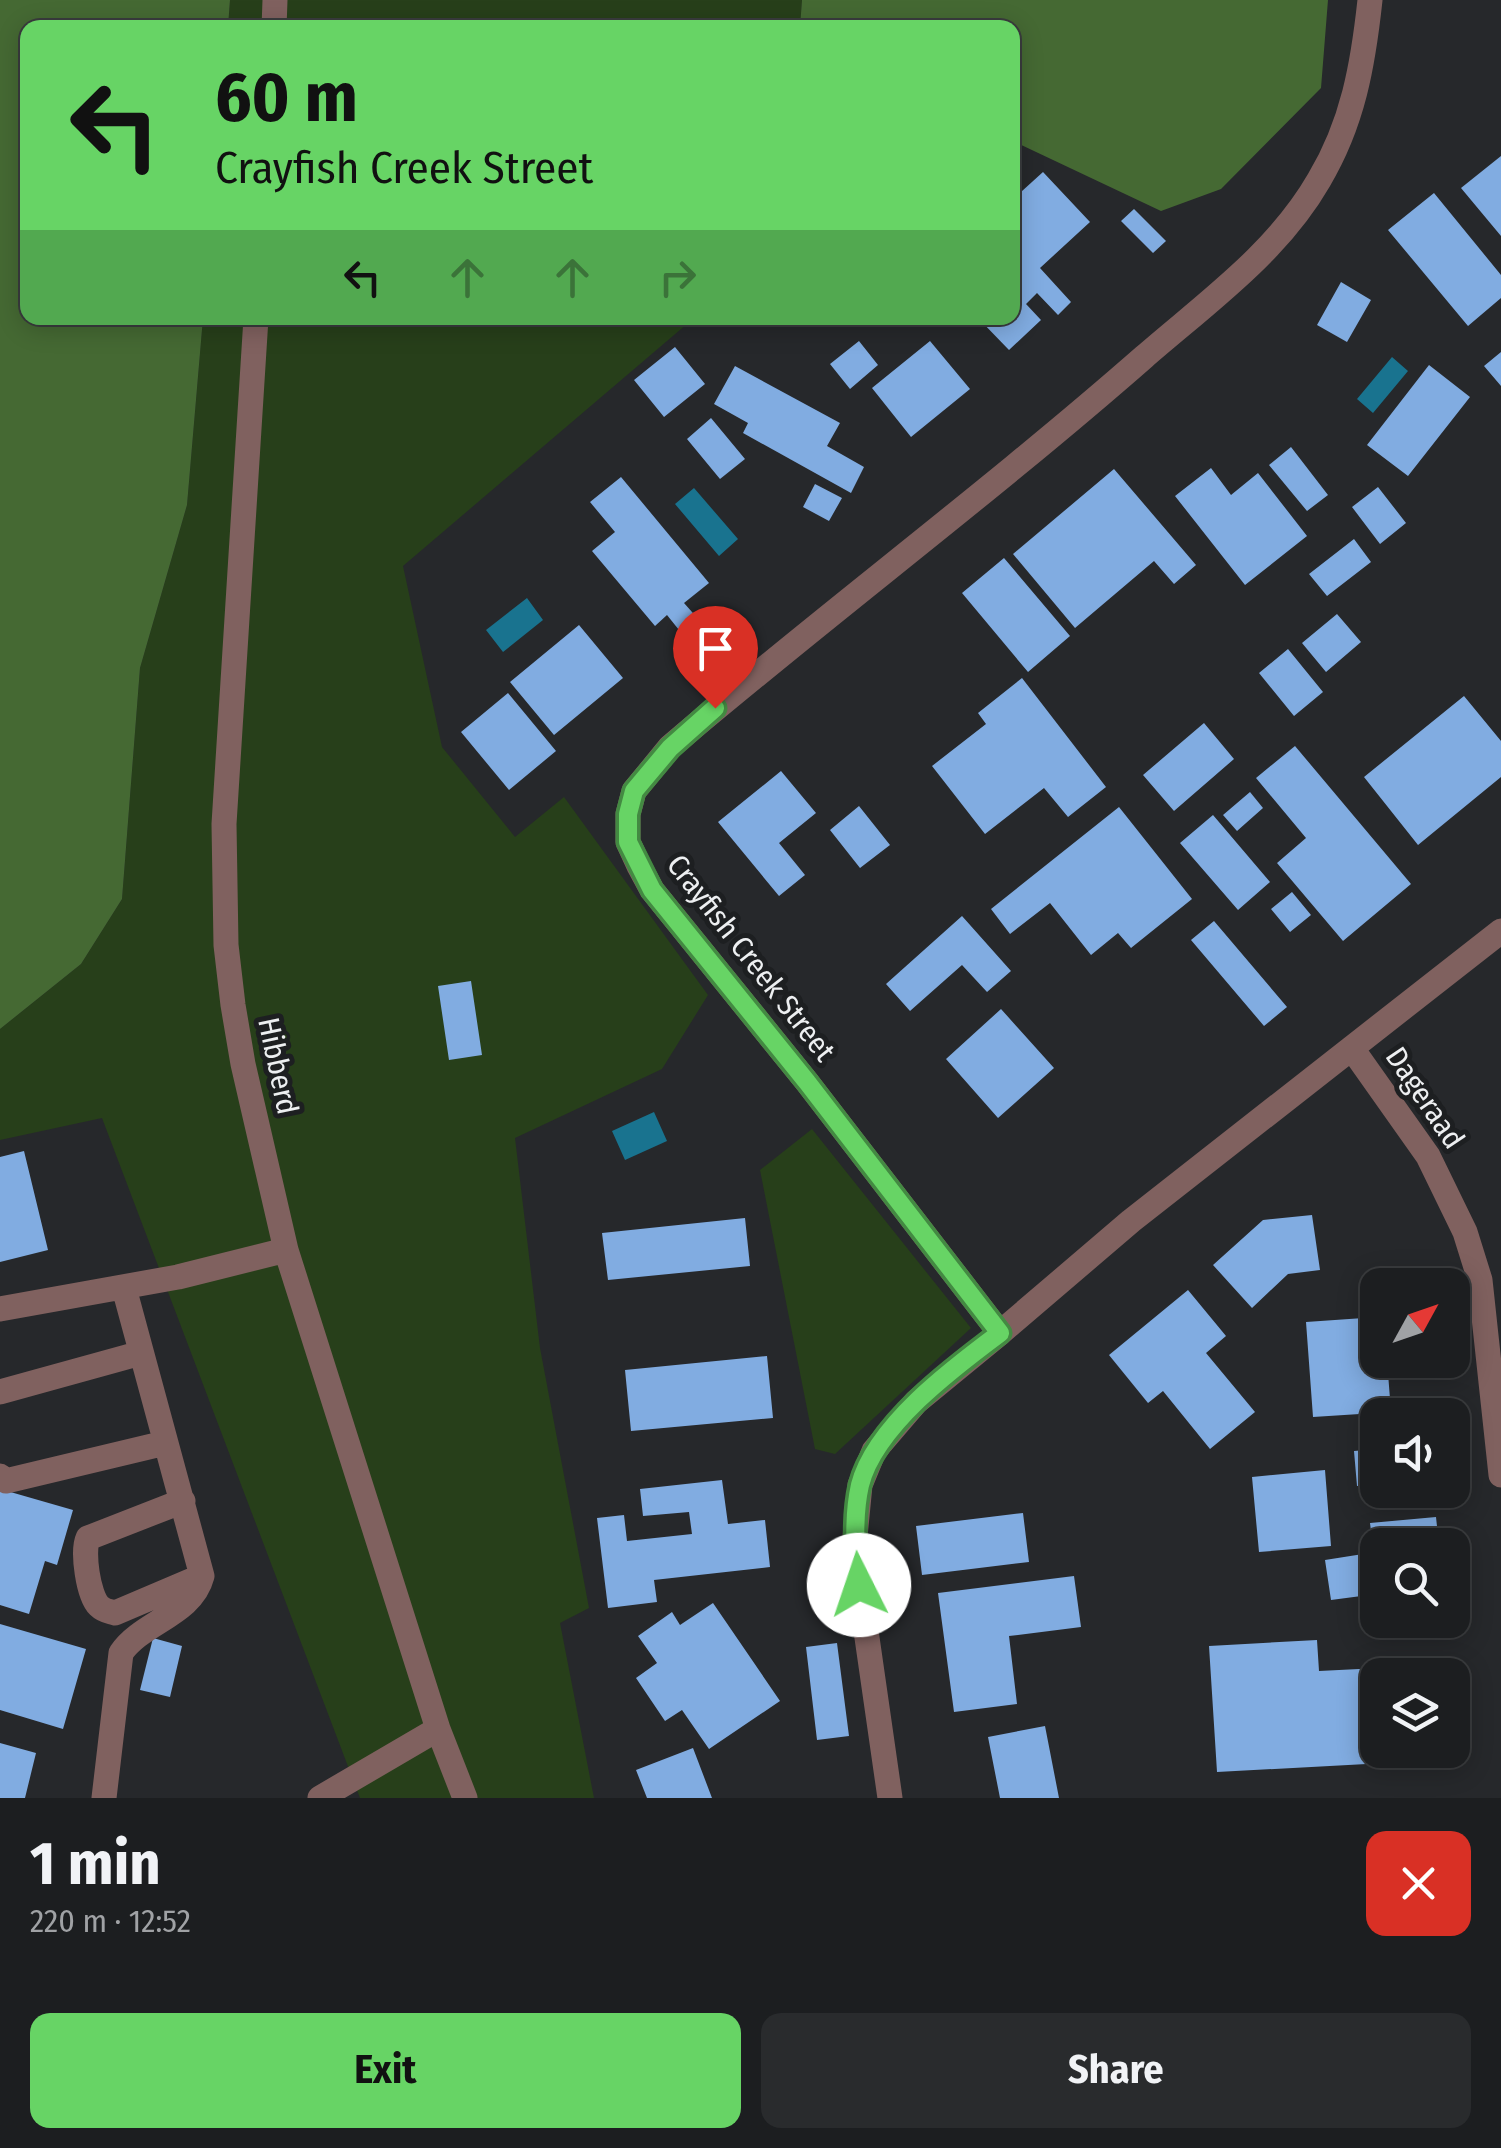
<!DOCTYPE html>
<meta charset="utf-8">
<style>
body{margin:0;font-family:"Fira Sans Condensed",sans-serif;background:#292b2d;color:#f1f3f6;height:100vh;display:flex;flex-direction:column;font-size:38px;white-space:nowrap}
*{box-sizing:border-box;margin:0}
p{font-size:32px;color:#a0a2a5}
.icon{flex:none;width:55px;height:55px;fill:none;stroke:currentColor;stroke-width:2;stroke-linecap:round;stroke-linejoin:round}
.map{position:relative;height:1798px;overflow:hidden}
.sheet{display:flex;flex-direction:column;background:#1c1e20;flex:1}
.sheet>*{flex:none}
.banner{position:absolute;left:20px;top:20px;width:1000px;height:305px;border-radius:20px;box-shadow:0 5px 25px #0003,0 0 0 2px #3a3c3e;background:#67d465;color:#111;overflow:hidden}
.needle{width:65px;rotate:50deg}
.buttons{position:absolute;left:1360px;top:1268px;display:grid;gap:20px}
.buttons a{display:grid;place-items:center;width:110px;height:110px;border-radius:20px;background:#1c1e20;box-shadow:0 5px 25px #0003,0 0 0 2px #3a3c3e;font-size:50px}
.pin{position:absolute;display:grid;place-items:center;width:85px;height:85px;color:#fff;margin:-102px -42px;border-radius:50% 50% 50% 0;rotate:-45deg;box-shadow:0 0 10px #0007}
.pin .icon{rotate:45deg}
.me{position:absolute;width:110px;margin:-55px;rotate:356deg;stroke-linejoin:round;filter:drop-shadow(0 0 8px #0008)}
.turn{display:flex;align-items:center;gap:35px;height:210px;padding:0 30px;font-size:45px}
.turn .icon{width:130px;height:130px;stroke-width:2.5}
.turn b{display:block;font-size:70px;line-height:85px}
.lanes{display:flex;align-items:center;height:95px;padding:0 30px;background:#0003;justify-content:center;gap:50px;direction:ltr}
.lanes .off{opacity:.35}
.round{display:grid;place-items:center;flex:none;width:105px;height:105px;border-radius:20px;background:#292b2d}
.summary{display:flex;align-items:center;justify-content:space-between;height:170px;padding:0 30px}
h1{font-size:60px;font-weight:700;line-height:75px}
.primary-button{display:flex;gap:20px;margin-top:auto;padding:20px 30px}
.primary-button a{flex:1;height:115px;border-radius:20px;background:#67d465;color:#111;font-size:40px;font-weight:700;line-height:115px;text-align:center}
.primary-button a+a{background:#292b2d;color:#f1f3f6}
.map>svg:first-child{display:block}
.green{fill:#273f1a}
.forest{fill:#456933}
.water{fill:#19738f}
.building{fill:#81ace1}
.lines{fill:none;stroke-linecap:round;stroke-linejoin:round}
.minor{stroke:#80615f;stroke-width:25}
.route-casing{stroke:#438a42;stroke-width:25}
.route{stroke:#67d465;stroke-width:18}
.labels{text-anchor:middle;stroke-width:10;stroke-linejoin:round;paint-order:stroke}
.street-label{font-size:30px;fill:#edeff1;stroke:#1d1f21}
</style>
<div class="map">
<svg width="1501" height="1798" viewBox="0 0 1501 1798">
<rect width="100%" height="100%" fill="#26282b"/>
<!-- green -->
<path class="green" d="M230 0H802L800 28H228Z
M203 318H694L403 566 442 747 515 837 564 797 708 995 662 1069 515 1138 540 1348 589 1608 560 1623 594 1798H360L102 1118 0 1140V1029L81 964 122 899 140 668 187 505Z
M812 1129 971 1328 835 1454 815 1449 760 1170Z"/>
<!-- forest -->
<path class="forest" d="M0 0H230L228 27 28 28V318H203L187 505 140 668 122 899 81 964 0 1029Z
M802 0H1328L1321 88 1221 189 1161 211 1013 141 1012 28 800 27Z"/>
<!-- water -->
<path class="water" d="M1392 357 1408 371 1373 413 1357 399Z
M694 488 738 539 719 556 675 504Z
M527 598 543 620 503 652 486 630Z
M654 1112 667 1141 625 1160 612 1131Z"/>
<!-- building -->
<path class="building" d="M1501 156V236L1461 188Z
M1043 172 1090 222 1040 268 1071 302 1058 315 1037 293 1026 304 1041 320 1009 350 978 318H1012V200Z
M1434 193 1501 275V298L1468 326 1388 230Z
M1134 209 1166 241 1153 253 1121 221Z
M1341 282 1371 300 1347 342 1317 325Z
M859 341 878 365 850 389 830 364Z
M930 341 970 389 911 437 872 388Z
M675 347 705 384 664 417 634 380Z
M1501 352V386L1484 366Z
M1429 365 1470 397 1408 476 1367 445Z
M735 366 840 423 827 446 864 467 851 493 743 433 748 423 714 404Z
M711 418 745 459 720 479 687 439Z
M1291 447 1328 495 1307 511 1269 465Z
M1211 468 1231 495 1258 473 1307 536 1245 585 1175 496Z
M1114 469 1196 565 1174 584 1154 561 1075 628 1013 554Z
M621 477 709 583 684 603 700 621 683 635 667 615 655 626 592 551 615 532 590 502Z
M815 484 842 498 829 521 803 507Z
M1378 487 1406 523 1380 544 1352 507Z
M1354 539 1371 562 1327 596 1309 574Z
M1004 558 1070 636 1028 672 962 593Z
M1337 614 1361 642 1326 672 1302 643Z
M579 625 623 678 554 735 510 682Z
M1288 649 1323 692 1294 716 1259 673Z
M1022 678 1106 787 1068 817 1044 788 985 834 932 766 986 724 978 713Z
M508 693 556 751 509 790 461 732Z
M1464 696 1501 741V777L1418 845 1364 777Z
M1204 723 1234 759 1174 811 1143 775Z
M1295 746 1411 884 1343 941 1277 863 1306 838 1256 778Z
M781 771 816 813 779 843 805 875 779 896 718 822Z
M1250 792 1263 808 1237 831 1223 815Z
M859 806 890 845 860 868 830 830Z
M1119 807 1192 899 1131 948 1118 933 1091 955 1050 903 1010 934 991 909Z
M1213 815 1270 882 1238 910 1180 843Z
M1292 892 1311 915 1290 932 1271 909Z
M962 916 1011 971 987 992 962 965 910 1011 886 984Z
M1214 921 1287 1007 1264 1026 1191 940Z
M471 981 482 1055 449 1060 438 986Z
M1001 1009 1054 1068 998 1118 946 1059Z
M24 1151 48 1250 0 1262V1157Z
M1312 1215 1320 1270 1288 1274 1252 1308 1213 1265 1263 1220Z
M745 1218 750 1266 608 1280 602 1233Z
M1188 1290 1226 1336 1206 1353 1255 1412 1210 1449 1163 1391 1148 1403 1109 1355Z
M1378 1317V1360H1387L1391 1412 1313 1417 1306 1322Z
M767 1356 773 1418 631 1431 625 1370Z
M1378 1449V1485L1357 1486 1354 1451Z
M1325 1470 1331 1546 1259 1552 1252 1477Z
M722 1480 728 1524 765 1520 770 1567 654 1580 657 1602 608 1608 597 1518 624 1515 627 1541 692 1534 689 1512 643 1516 640 1489Z
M0 1489 73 1510 57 1565 45 1561 29 1614 0 1605Z
M1023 1513 1029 1562 922 1575 916 1526Z
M1436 1517 1439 1545H1378V1554L1374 1555 1370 1523Z
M1363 1554 1369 1595 1331 1600 1325 1560Z
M1074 1576 1081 1627 1009 1636 1017 1704 954 1712 938 1593Z
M713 1603 780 1701 709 1749 682 1710 665 1721 636 1678 657 1663 638 1636 672 1612 680 1625Z
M0 1624 86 1649 63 1729 0 1710Z
M153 1638 182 1646 170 1697 140 1690Z
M1317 1640 1319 1671 1379 1668 1378 1750H1384L1385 1763 1217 1772 1209 1646Z
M837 1643 849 1736 817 1740 806 1647Z
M1045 1726 1059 1798H1000L988 1737Z
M0 1743 36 1753 25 1798H0Z
M693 1748 712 1798H647L636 1770Z"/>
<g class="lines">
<!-- minor -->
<path class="minor" d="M1370 0C1363 65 1353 123 1319 180 1277 253 1206 303 1144 357 990 492 825 615 670 747L634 791 628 814V842L639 866 652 890 807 1082 1000 1333 1131 1221 1501 931
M274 28 275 0
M256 318 224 824 226 945 233 1005 243 1064 286 1250 438 1729 465 1798
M1353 1050 1428 1156 1465 1232 1480 1280 1501 1475
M0 1309 178 1277 286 1250
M0 1392 141 1353
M0 1476 6 1481 165 1443
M183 1501 88 1538C82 1551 88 1595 99 1606 104 1611 108 1611 115 1613L202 1576
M104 1798 121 1653C142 1622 192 1615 202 1576L124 1288
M320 1798 438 1729
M890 1798 854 1547 860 1485 874 1451 916 1402 1000 1333"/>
</g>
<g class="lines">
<!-- route casing -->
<g class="route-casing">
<path id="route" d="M715 708 670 748 634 791 628 814V842L652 890 807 1082 1000 1333C953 1368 875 1426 860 1485 853 1516 855 1554 859 1585"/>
</g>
<!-- route -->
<use href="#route" class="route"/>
</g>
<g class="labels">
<!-- street labels -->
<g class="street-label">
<text transform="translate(751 958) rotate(52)" y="10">Crayfish Creek Street</text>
<text transform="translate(278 1066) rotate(78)" y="10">Hibberd</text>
<text transform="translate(1425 1098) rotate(56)" y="10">Dageraad</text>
</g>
</g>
</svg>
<div class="buttons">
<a><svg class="needle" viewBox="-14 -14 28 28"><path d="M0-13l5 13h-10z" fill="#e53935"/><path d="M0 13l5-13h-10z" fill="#a0a2a5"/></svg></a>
<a><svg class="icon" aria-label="sound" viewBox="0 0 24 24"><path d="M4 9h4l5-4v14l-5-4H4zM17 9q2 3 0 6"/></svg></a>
<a><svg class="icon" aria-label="search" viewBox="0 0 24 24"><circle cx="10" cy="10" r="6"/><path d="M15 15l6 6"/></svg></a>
<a><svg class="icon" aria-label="layers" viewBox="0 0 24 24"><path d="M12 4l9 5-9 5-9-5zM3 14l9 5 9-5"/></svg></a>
</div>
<div class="pin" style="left:715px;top:708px;background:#d93025"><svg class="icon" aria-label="arrive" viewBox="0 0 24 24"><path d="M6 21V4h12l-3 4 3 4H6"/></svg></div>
<svg class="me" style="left:859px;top:1585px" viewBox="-20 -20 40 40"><circle r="19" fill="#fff"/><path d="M0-13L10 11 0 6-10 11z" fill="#67d465"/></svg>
<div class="banner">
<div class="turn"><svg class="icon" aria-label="left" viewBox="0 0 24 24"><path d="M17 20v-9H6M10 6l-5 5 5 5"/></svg><div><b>60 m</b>Crayfish Creek Street</div></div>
<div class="lanes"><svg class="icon" aria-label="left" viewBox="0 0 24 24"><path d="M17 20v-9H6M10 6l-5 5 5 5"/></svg><svg class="icon off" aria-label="ahead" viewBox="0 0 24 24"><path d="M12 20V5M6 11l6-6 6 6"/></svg><svg class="icon off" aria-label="ahead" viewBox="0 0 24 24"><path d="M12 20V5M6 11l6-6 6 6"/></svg><svg class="icon off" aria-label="right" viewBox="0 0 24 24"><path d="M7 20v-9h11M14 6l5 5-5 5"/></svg></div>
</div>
</div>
<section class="sheet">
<div class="summary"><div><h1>1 min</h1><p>220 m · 12:52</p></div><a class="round" style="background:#d93025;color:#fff"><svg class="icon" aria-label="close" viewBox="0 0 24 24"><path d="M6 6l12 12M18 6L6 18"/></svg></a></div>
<div class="primary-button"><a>Exit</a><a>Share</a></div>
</section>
